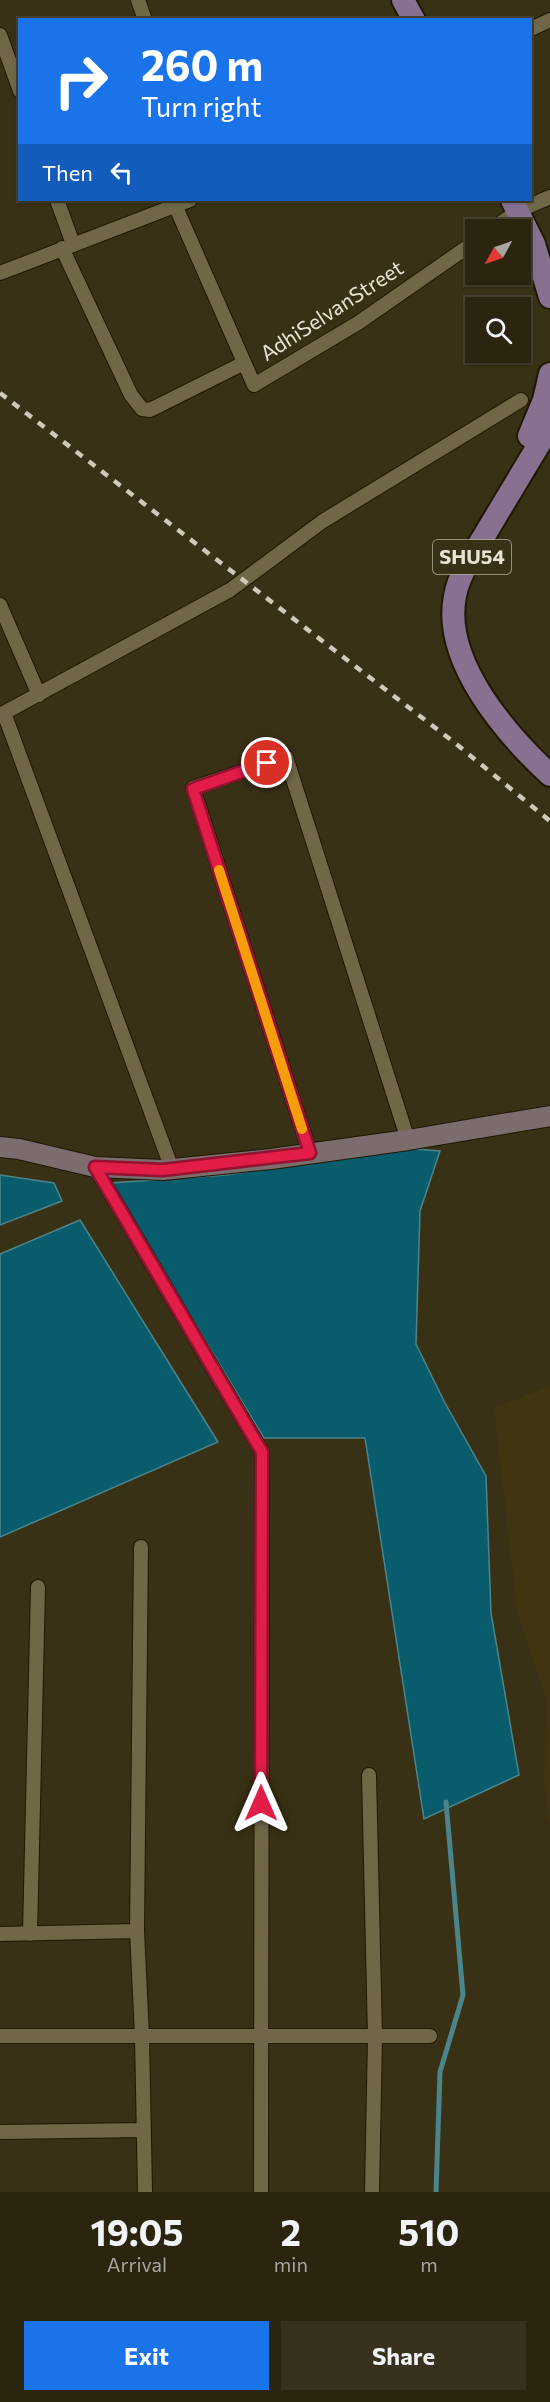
<!DOCTYPE html>
<style>
body{margin:0;font-family:Commissioner,sans-serif;background:#37311e;color:#f1f3f6;height:100vh;display:flex;flex-direction:column;font-size:22px;white-space:nowrap}
*{box-sizing:border-box;margin:0}
p{font-size:20px;color:#a6a59f}
.icon{flex:none;width:33px;height:33px;fill:none;stroke:currentColor;stroke-width:2;stroke-linecap:round;stroke-linejoin:round}
.map{position:relative;height:2192px;overflow:hidden}
.details{display:flex;flex-direction:column;background:#2b2510;flex:1}
.details>*{flex:none}
.hud{position:absolute;left:18px;top:18px;width:514px;height:183px;border-radius:0px;box-shadow:0 2px 4px #0004,0 0 0 2px #474230;background:#1a73e8;color:#fff;overflow:hidden}
.needle{width:39px;rotate:230deg}
.controls{position:absolute;left:465px;top:219px;display:grid;gap:12px}
.controls a{display:grid;place-items:center;width:66px;height:66px;border-radius:0px;background:#2b2510;box-shadow:0 2px 4px #0004,0 0 0 2px #474230;font-size:30px}
.pin{position:absolute;display:grid;place-items:center;width:51px;height:51px;color:#fff;margin:-26px;border:3px solid #fff;border-radius:50%;box-shadow:0 2px 6px #0007}
.me{position:absolute;width:66px;margin:-33px;rotate:0deg;stroke-linejoin:round;filter:drop-shadow(0 0 4px #0008)}
.turn{display:flex;align-items:center;gap:21px;height:126px;padding:0 24px;font-size:27px}
.turn .icon{width:78px;height:78px;stroke-width:2.5}
.turn b{display:block;font-size:42px;line-height:51px}
.then{display:flex;align-items:center;height:57px;padding:0 24px;background:#0003;gap:12px;font-size:22px}
.eta{display:flex;justify-content:space-evenly;align-items:center;height:102px;text-align:center}
.eta b{font-size:36px;font-weight:700;line-height:42px}
.button{display:flex;gap:12px;margin-top:auto;padding:12px 24px}
.button a{flex:1;height:69px;border-radius:0px;background:#1a73e8;color:#fff;font-size:24px;font-weight:700;line-height:69px;text-align:center}
.button a+a{background:#37311e;color:#f1f3f6}
.map>svg:first-child{display:block}
.built{fill:#403511}
.water{fill:#095c6c;stroke:#4c848b;stroke-width:1.5}
.lines{fill:none;stroke-linecap:round;stroke-linejoin:round}
.stream{stroke:#4c848b;stroke-width:5}
.street-casing{stroke:#201800;stroke-width:16}
.secondary-casing{stroke:#201800;stroke-width:22}
.primary-casing{stroke:#201800;stroke-width:26}
.street{stroke:#706749;stroke-width:14}
.secondary{stroke:#7b6c6d;stroke-width:20}
.primary{stroke:#867191;stroke-width:22}
.rail{stroke:#cfc9b7;stroke-width:4.5;stroke-dasharray:8 8;stroke-linecap:butt}
.route-casing{stroke:#92132f;stroke-width:15}
.route{stroke:#e11d48;stroke-width:10}
.slow{stroke:#f59e0b;stroke-width:10}
.labels{text-anchor:middle;stroke-width:6;stroke-linejoin:round;paint-order:stroke}
.shield{fill:#393115;stroke:#b4ae9a;stroke-width:1.5}
.shield-label{font-size:20px;font-weight:bold;fill:#e8e3d3}
.street-label{font-size:21px;fill:#e8e3d3;stroke:#393115}
</style>
<div class="map">
<svg width="550" height="2192" viewBox="0 0 550 2192">
<rect width="100%" height="100%" fill="#393115"/>
<!-- built -->
<path class="built" d="M550 1386V1824L544 1781 547 1703 517 1610 494 1408Z"/>
<!-- water -->
<path class="water" d="M400 1148 440 1151 420 1211 416 1344 445 1403 486 1476 491 1613 519 1775 424 1819 365 1438H264L111 1183 226 1175Z
M0 1175 54 1183 62 1201 0 1225Z
M80 1220 218 1442 0 1537V1254Z"/>
<g class="lines">
<!-- stream -->
<path class="stream" d="M436 2192 440 2072 463 1995 446 1802"/>
<!-- street casing -->
<g class="street-casing">
<path id="street" d="M138 0 145 20
M531 29 550 20
M0 35 20 91
M57 200 73 244
M175 205 254 385 358 323 476 241
M491 230 518 211 550 197
M62 248 131 395 142 409 150 410 244 363
M0 273 190 200
M0 605 39 695
M4 713 172 1169
M0 715 230 590 323 521 521 400
M310 1153 193 788 286 757 408 1140
M95 1167 262 1452 261 2192
M141 1547 137 1931 142 2036 145 2192
M369 1775 375 2037 372 2192
M0 1934 137 1931
M30 1934 38 1587
M0 2036H430
M0 2132 144 2130"/>
</g>
<!-- secondary casing -->
<g class="secondary-casing">
<path id="secondary" d="M0 1147 19 1149 95 1167 163 1170 271 1159 408 1140 550 1116"/>
</g>
<!-- primary casing -->
<g class="primary-casing">
<path id="primary" d="M403 0 414 20
M512 200 534 244 550 297
M550 421 541 441C523 471 505 501 487 531 475 552 459 573 455 596 442 661 506 734 550 775
M529 436 544 400 550 374"/>
</g>
<!-- street -->
<use href="#street" class="street"/>
<!-- secondary -->
<use href="#secondary" class="secondary"/>
<!-- primary -->
<use href="#primary" class="primary"/>
<!-- rail -->
<path class="rail" d="M0 393 455 743 550 821"/>
</g>
<g class="lines">
<!-- route casing -->
<g class="route-casing">
<path id="route" d="M261 1803 262 1452 95 1167 163 1170 310 1153 193 789 267 763"/>
</g>
<!-- route -->
<use href="#route" class="route"/>
<!-- slow -->
<path class="slow" d="M219 870 302 1129"/>
</g>
<g class="labels">
<!-- shield labels -->
<rect class="shield" x="433" y="540" width="78" height="34" rx="4.5"/>
<g class="shield-label">
<text x="472" y="564">SHU54</text>
</g>
<!-- street labels -->
<g class="street-label">
<text transform="translate(332 311) rotate(-33)" y="7">AdhiSelvanStreet</text>
</g>
</g>
</svg>
<div class="controls">
<a><svg class="needle" viewBox="-14 -14 28 28"><path d="M0-13l5 13h-10z" fill="#e53935"/><path d="M0 13l5-13h-10z" fill="#a6a59f"/></svg></a>
<a><svg class="icon" aria-label="search" viewBox="0 0 24 24"><circle cx="10" cy="10" r="6"/><path d="M15 15l6 6"/></svg></a>
</div>
<div class="pin" style="left:267px;top:763px;background:#d93025"><svg class="icon" aria-label="arrive" viewBox="0 0 24 24"><path d="M6 21V4h12l-3 4 3 4H6"/></svg></div>
<svg class="me" style="left:261px;top:1803px" viewBox="-20 -20 40 40"><path d="M0-17L14 15 0 8-14 15z" fill="#e11d48" stroke="#fff" stroke-width="4"/></svg>
<div class="hud">
<div class="turn"><svg class="icon" aria-label="right" viewBox="0 0 24 24"><path d="M7 20v-9h11M14 6l5 5-5 5"/></svg><div><b>260 m</b>Turn right</div></div>
<div class="then">Then<svg class="icon" aria-label="left" viewBox="0 0 24 24"><path d="M17 20v-9H6M10 6l-5 5 5 5"/></svg></div>
</div>
</div>
<section class="details">
<div class="eta">
<div><b>19:05</b><p>Arrival</p></div>
<div><b>2</b><p>min</p></div>
<div><b>510</b><p>m</p></div>
</div>
<div class="button"><a>Exit</a><a>Share</a></div>
</section>
